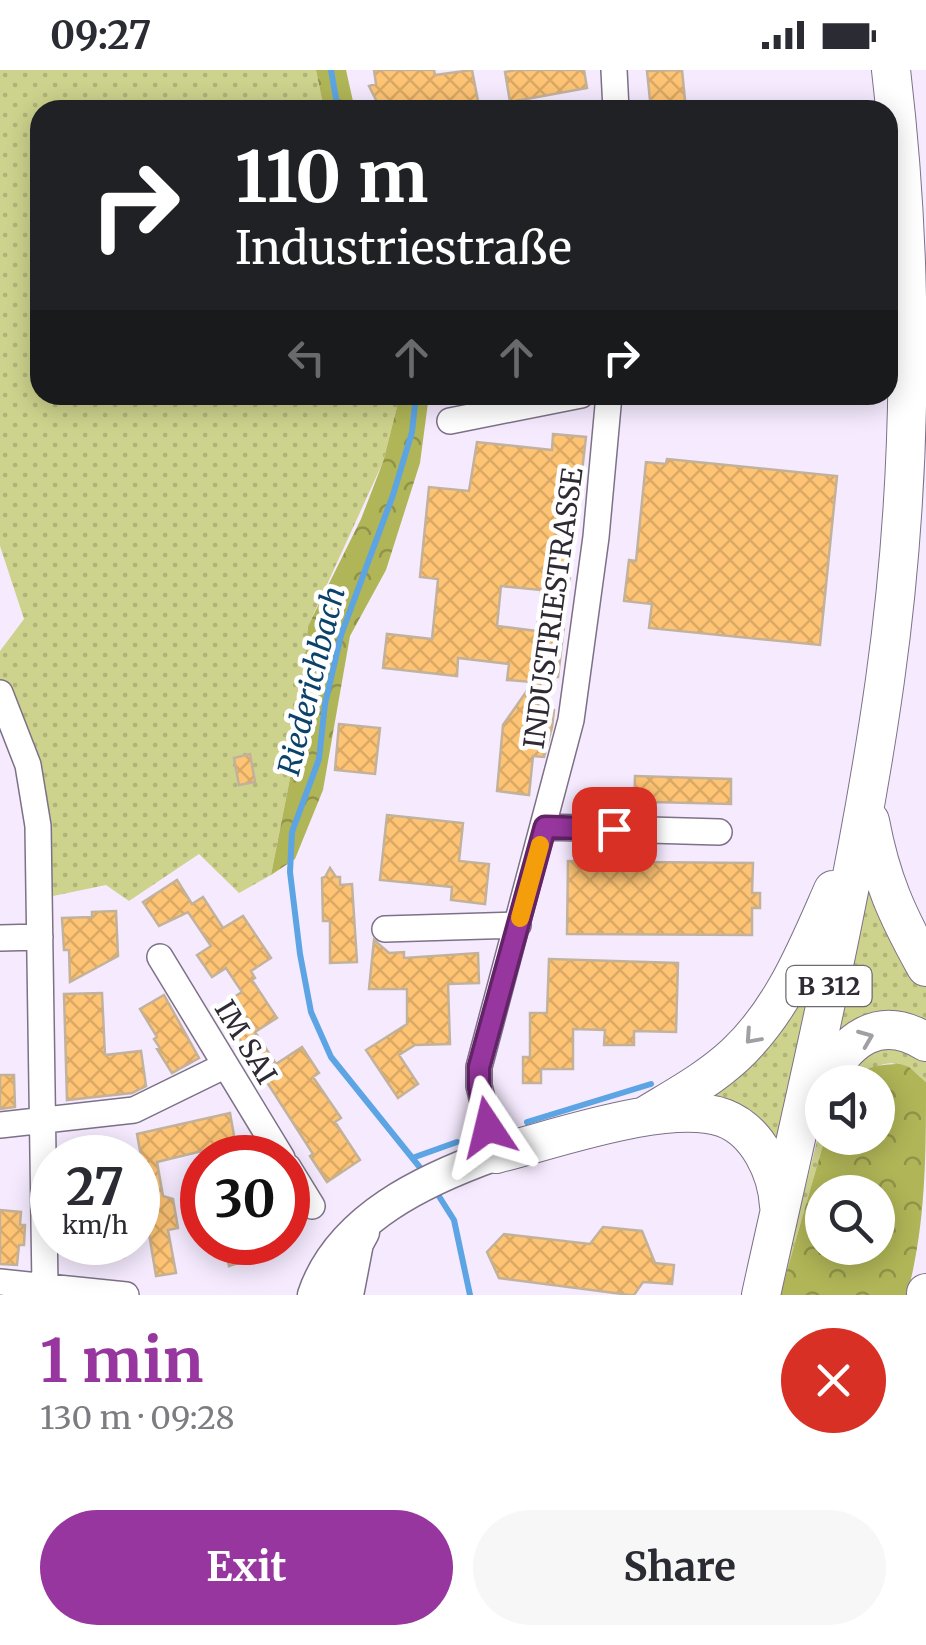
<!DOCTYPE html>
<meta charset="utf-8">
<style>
body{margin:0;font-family:Merriweather,serif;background:#f7f7f7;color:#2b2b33;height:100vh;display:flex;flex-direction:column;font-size:38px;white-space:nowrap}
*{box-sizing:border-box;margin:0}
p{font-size:32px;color:#7c7c81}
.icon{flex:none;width:55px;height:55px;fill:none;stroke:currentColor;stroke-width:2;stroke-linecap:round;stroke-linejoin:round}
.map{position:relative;height:1225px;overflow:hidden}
.panel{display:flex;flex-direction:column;background:#fff;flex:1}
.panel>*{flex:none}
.top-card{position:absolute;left:30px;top:30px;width:868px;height:305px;border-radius:30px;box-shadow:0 5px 25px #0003;background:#202124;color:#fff;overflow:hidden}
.controls{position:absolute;left:805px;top:995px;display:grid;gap:20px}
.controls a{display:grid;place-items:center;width:90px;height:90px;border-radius:50%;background:#fff;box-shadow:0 5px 25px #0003;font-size:50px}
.speed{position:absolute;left:30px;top:1065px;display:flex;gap:20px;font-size:50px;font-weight:700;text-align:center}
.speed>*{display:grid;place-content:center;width:130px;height:130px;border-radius:50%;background:#fff;box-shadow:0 5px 25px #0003;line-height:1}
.speed small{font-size:25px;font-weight:400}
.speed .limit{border:15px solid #d22;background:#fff;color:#111}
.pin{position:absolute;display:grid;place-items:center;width:85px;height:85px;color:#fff;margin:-42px;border-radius:20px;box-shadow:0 5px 15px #0006}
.me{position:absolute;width:110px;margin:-55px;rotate:350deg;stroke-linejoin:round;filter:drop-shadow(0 0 8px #0008)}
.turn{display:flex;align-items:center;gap:35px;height:210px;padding:0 40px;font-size:45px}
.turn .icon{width:130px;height:130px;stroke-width:2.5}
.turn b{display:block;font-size:70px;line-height:85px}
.lanes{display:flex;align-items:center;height:95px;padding:0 40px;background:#0003;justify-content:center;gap:50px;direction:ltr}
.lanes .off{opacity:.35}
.round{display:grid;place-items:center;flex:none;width:105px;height:105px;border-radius:52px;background:#f7f7f7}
.overview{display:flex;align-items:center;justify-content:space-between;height:170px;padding:0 40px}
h1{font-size:60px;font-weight:700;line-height:75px;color:#96369e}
.button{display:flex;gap:20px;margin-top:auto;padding:20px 40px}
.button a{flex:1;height:115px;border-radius:60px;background:#96369e;color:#fff;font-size:40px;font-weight:700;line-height:115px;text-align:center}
.button a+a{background:#f7f7f7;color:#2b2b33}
.status{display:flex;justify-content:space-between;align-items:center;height:70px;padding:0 50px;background:#fff;direction:ltr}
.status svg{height:28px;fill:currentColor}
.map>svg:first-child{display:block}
.grass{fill:url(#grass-dots)}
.forest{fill:url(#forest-crowns);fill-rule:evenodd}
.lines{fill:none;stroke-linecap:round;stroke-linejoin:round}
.stream{stroke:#5ca4e3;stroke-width:6}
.building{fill:url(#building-cross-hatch);stroke:#c3b29b;stroke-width:2.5;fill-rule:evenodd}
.minor-casing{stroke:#7d7187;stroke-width:28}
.major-casing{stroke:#7d7187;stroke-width:35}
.highway-casing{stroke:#7d7187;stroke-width:40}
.minor{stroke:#fff;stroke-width:25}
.major{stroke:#fff;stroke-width:32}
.highway{stroke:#fff;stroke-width:38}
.oneway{stroke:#a19fa3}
.route-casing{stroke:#622367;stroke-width:25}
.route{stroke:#96369e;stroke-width:18}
.slow{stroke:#f59e0b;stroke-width:18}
.labels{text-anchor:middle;stroke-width:9;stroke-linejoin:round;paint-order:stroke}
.shield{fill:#fff;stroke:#6d6a70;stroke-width:2.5}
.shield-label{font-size:25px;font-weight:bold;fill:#2f2a33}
.street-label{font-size:28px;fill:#2f2a33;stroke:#fff}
.water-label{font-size:30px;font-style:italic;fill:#0b426b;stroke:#fff}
</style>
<div class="status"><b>09:27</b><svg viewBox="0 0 49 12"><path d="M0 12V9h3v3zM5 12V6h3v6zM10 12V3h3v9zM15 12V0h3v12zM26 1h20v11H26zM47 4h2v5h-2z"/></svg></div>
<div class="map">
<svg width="926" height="1225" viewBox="0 0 926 1225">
<defs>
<pattern id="grass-dots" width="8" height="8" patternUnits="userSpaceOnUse" patternTransform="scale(2.5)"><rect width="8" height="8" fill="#cdd28c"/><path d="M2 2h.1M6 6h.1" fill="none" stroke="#b0b479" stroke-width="1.8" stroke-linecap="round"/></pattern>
<pattern id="forest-crowns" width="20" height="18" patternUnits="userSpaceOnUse" patternTransform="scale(2.5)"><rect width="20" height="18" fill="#b0b557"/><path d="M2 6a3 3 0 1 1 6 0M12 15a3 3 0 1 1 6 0" fill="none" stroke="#909349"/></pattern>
<pattern id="building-cross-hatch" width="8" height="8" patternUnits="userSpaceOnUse" patternTransform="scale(2.5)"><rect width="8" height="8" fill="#fec474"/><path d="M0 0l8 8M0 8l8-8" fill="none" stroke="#daa965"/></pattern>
</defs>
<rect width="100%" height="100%" fill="#f5eafe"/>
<!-- grass -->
<path class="grass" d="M0 0H316L324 40H40V325H400L383 392 308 556 295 683 271 805 239 823 199 784 129 831 106 815 53 826 42 716 0 612V581L24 549 0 476Z
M866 801 926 914V962L838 969 844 910Z
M805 908 814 909 780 1090 699 1035Z
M870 975 926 983V1012C883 970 871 1012 834 1012Z
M822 1051 825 1068 780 1225H778Z"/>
<!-- forest -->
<path class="forest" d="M316 0H346L355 40H324Z
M400 325H429L420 393 386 500 350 566 323 720 295 789 271 805 295 683 308 556 361 449 383 392Z
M900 994 909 997 926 1012C926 1085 926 1155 907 1225H780L825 1068H878V1012H848C862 997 880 994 900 994ZM822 1122H878V1178H822Z"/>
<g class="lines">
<!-- stream -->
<path class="stream" d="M331 0 338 40
M416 325 412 362 393 425 341 565 325 634 319 689 292 762 290 802 300 884 311 942 331 987 426 1105
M527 1052 651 1014
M415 1087 457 1072
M435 1120 454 1150 470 1225"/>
</g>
<!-- building -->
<path class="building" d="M374 0H434L435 5 472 0 479 36 457 40H381L369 16 376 14Z
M516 0H584L587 18 510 32 505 2Z
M682 0 686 40H651L647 1Z
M553 364 586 367 558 607 541 606 538 638 554 640 552 657 544 687 533 686 529 725 497 721 503 655 533 612 507 610 509 594 458 588 457 606 383 598 387 564 432 569 438 509 420 507 429 417 469 421 477 372 552 380ZM501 516 541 520 537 561 497 556Z
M667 389 837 406 820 575 649 558 652 534 624 531 629 490 636 491 646 392 666 394Z
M339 654 380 658 375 704 335 700Z
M250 684 255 712 239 715 234 688Z
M635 706 731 709V734L652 732V741L634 740Z
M387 745 463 753 459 791 489 794 485 834 451 830 452 817 380 810Z
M612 781H640V792L753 793 752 823H760V838H752V865L567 864 568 791 612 792Z
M330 798 336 807H340V815L352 814 357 892 330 893V851H323L322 808 325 807Z
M177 810 192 834 203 827 223 858 243 846 271 888 251 901 255 908 252 910 277 948 255 962 276 994 302 977 319 1003 313 1007 341 1048 335 1052 360 1090 327 1112 310 1086 313 1084 224 945 231 940 226 932 242 922 226 898 212 907 197 885 211 876 188 842 159 856 143 832Z
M116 841 118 886 70 912 69 880H64L62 848 92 847V842Z
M374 870 389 883 404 882V888L478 883 479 913 448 914 450 974 415 975 399 985 418 1014 398 1028 366 980 407 954V919H369Z
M549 889 678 893 676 962 634 961V975H604L605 960 573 959V999H541V1013H523V987H530V943H547Z
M102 923 105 985 141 981 146 1016 132 1023 67 1030 64 924Z
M164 925 199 988 172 1003 157 979 160 978 154 969 157 967 140 939Z
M0 1005H14L15 1037 0 1039Z
M230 1043 238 1088H203L202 1081 157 1092 163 1126 173 1129 178 1158 168 1160 176 1203 156 1206 139 1103 145 1109 137 1064Z
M94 1072H109L124 1088H95Z
M0 1140 21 1142 20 1155H25L24 1175H19L17 1195 0 1194Z
M603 1157 642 1161 655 1193 674 1195 672 1214 643 1212 634 1225H630L499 1208 487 1182 504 1164 590 1174Z
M85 1172H121L124 1187 89 1193Z
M224 1172 248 1174 250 1189 229 1196Z"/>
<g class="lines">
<!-- minor casing -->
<g class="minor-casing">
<path id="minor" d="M614 0 616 40
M450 351 581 325
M0 623 28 695 38 756 45 1216
M545 757 719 762
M385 859 518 855
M0 868 40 867
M160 887 282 1088
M0 1055 134 1040 224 996
M496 1084 479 1016V997L571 650 596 467 609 325
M288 1097 312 1136
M0 1212 126 1225"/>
</g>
<!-- major casing -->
<g class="major-casing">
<path id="major" d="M314 1225C340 1148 426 1109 496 1084
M347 1225 357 1173 363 1162"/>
</g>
<!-- highway casing -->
<g class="highway-casing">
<path id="highway" d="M870 751C881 810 897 845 926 897
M825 1012C846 970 879 943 926 972
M645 1046C676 1027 708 1010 735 985 783 940 807 879 833 820
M496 1084C553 1070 669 1028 724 1048 758 1061 777 1102 779 1136
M761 1225C806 1021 856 817 885 610 913 410 915 201 891 0
M926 1225V1223"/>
</g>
<!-- minor -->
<use href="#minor" class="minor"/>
<!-- major -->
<use href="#major" class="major"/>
<!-- highway -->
<use href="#highway" class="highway"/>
</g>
<!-- one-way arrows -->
<defs><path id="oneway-chevron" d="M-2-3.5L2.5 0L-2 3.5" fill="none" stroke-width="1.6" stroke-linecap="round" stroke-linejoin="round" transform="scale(2.5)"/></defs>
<g class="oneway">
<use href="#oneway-chevron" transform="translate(752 967) rotate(132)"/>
<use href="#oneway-chevron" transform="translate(866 968) rotate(-22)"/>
</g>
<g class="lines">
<!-- route casing -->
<g class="route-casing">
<path id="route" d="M488 1057 479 1016V997L545 757 614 759"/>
</g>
<!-- route -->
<use href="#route" class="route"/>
<!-- slow -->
<path class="slow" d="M520 848 540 775"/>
</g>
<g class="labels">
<!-- shield labels -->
<rect class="shield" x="786.5" y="896" width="85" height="40" rx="8"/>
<g class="shield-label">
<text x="829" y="925">B 312</text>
</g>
<!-- street labels -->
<g class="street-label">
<text transform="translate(553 538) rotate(-82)" y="10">INDUSTRIESTRASSE</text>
<text transform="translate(246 972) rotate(59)" y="10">IM SAI</text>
</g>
<!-- water labels -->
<g class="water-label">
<text transform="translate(312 611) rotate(-76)" y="10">Riederichbach</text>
</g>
</g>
</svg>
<div class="controls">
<a><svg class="icon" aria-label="sound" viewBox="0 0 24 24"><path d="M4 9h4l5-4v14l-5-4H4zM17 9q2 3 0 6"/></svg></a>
<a><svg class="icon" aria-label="search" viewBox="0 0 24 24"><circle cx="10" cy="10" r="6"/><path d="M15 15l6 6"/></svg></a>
</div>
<div class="speed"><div>27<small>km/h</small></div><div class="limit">30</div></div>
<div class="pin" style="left:614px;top:759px;background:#d93025"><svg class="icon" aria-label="arrive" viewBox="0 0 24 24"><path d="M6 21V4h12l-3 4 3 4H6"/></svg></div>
<svg class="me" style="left:488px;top:1057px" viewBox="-20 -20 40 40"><path d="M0-17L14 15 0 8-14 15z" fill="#96369e" stroke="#fff" stroke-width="4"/></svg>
<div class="top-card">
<div class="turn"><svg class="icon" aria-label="right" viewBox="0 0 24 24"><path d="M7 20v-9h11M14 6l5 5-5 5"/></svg><div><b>110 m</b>Industriestraße</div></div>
<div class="lanes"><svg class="icon off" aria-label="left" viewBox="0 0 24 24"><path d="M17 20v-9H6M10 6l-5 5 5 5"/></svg><svg class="icon off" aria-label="ahead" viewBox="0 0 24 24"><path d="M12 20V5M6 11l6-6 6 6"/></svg><svg class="icon off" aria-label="ahead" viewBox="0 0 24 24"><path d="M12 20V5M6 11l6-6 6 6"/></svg><svg class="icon" aria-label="right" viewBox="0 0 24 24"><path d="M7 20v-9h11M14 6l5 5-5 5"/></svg></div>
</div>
</div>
<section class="panel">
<div class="overview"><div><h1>1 min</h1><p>130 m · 09:28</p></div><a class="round" style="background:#d93025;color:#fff"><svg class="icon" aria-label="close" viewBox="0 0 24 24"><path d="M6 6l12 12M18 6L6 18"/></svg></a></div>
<div class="button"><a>Exit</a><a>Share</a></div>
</section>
